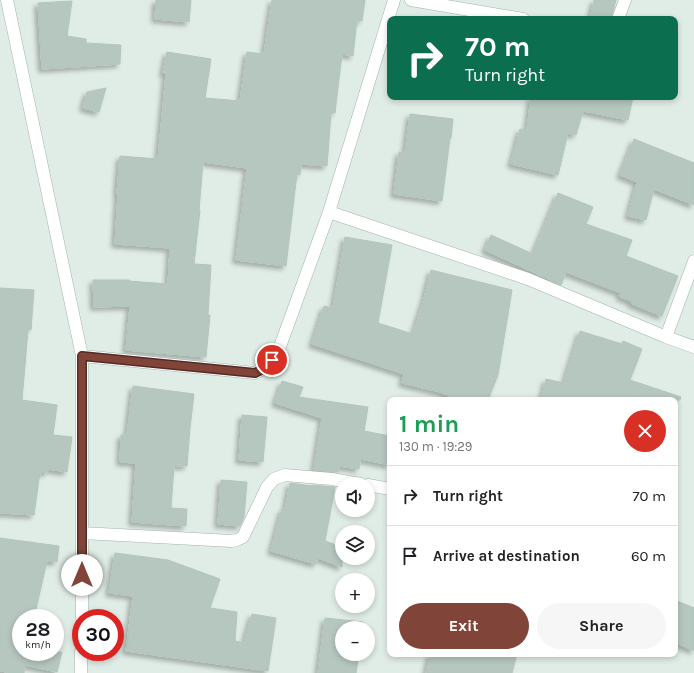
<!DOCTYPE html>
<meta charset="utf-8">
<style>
body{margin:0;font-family:Karla,sans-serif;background:#f6f6f6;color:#202124;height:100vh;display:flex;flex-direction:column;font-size:15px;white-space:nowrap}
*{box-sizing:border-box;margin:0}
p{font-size:13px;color:#757577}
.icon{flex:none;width:22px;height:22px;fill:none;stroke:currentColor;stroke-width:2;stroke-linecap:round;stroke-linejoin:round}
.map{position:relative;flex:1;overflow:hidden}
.sheet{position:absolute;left:387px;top:397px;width:291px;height:260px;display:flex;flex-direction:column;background:#fff;border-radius:8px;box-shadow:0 2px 6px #0003}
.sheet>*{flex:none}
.top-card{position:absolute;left:387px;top:16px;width:291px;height:84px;border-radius:8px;box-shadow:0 2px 6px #0003;background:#0b6e4f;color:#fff;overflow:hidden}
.controls{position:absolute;left:335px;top:477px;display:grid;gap:8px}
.controls a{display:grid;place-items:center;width:40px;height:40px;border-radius:50%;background:#fff;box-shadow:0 2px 6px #0003;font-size:20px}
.speed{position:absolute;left:12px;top:609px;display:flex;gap:8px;font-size:20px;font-weight:700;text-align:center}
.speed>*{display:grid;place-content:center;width:52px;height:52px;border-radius:50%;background:#fff;box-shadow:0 2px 6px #0003;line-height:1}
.speed small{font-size:10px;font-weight:400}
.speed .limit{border:6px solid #d22;background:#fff;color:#111}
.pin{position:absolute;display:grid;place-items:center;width:34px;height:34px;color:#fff;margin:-17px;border:2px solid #fff;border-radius:50%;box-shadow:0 1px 4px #0007}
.me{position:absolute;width:44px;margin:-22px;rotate:0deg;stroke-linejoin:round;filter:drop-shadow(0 0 3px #0008)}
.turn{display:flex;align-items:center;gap:14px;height:84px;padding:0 12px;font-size:18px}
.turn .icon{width:52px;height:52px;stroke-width:2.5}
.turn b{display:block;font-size:28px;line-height:34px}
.round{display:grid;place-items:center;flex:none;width:42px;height:42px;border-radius:21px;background:#f6f6f6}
.summary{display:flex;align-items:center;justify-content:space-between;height:68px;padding:0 12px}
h1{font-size:24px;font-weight:700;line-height:30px;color:#1e9e55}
.cta{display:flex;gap:8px;margin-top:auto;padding:8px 12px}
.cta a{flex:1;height:46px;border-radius:24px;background:#814439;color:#fff;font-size:16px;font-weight:700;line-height:46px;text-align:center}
.cta a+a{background:#f6f6f6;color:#202124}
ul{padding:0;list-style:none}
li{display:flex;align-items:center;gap:12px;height:60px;padding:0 12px;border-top:1px solid #e0e0e0}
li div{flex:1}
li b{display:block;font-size:15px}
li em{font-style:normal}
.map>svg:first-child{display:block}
.building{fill:#b6c7bf;stroke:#b3c6bc;filter:url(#shadow)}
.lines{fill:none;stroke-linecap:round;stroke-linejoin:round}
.street-casing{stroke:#a3b4ad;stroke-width:13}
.street{stroke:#fff;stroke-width:12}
.route-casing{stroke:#542c25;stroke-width:10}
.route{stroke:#814439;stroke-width:7}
</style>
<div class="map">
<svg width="694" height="673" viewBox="0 0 694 673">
<defs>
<filter id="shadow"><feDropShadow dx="-3.5" dy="3.5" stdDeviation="2" flood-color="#0004"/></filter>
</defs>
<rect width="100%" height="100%" fill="#e0ece6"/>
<!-- building -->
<path class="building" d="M156 0H191L189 22 155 19Z
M272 0H365L362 21 357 20 353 56 342 54 335 113H331L327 166 301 164 300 175 297 174 286 266 236 260 247 168 203 162 199 210H200L194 264 211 265 208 315H210L206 357 126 350 130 306 94 307 93 280H129V281L168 284 170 248 115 244 118 194H117L120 156 158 159 166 74 163 73 167 52 211 59 205 98 240 101 247 52 264 54Z
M594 0H616L611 19H590Z
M72 1 67 36 86 39V43L121 45 120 64 42 69 38 3Z
M106 88 99 112 83 108 87 92Z
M531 97H633L628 120 583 111 576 135 568 133 558 175 511 164 520 129 527 130Z
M410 114 453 119 451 138H450L442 201 394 194 399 152 405 153Z
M634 139 694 163V205L654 189 646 220 628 216 637 182 620 175Z
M558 193 593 207 586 224 632 240 626 256 678 276 662 316 632 304V302L619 296 621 293 566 272 561 285 485 250 491 235 533 254Z
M345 237 392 245 378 323 413 334 424 299 431 270 512 290 498 375 488 400H458L440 392 402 383 404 374 312 344 324 306 333 308Z
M0 288 34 290 31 330H28L22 400 57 405 53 435 72 437 67 472 48 469 47 473 40 472 34 515 0 513Z
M580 331 622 344 623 341 642 349 630 380 681 397 680 400H541L546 379 564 383Z
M282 381 303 387 299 397 368 407 364 431 390 436V465L360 459 359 469 339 466 338 472 314 470 322 418 275 403Z
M133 386 194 394 190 428 187 466H174L171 508 187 509 186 526 132 522 136 463 120 462 121 435H127Z
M242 415 267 417 263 462 239 460Z
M221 480 247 482 244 517 240 526 218 524Z
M290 483 312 486V485L335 487 325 541 342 547V567L318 558 316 564 271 551 282 509 285 510Z
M0 538 59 546 57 562 47 561 34 618H21V652H62L57 672 25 665 24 673H14L0 671Z
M115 553 168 560 220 579 210 608 237 612 235 641 244 643 252 614 276 618 268 671 126 651 133 596 109 593Z
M675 600 694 608V651L675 642Z
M325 618 363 622 362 628H342V654H359L356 673H318Z
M430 654H517L512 673H426Z"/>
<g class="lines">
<!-- street casing -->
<g class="street-casing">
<path id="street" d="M7 0 82 356V618
M411 0 523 19
M618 19 625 0
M329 212 528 279 666 337 694 347
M666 337 694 261
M82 356 255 373 267 367 278 352 329 212 394 0
M368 485 390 489
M82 533 232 541 237 540 243 537 267 487 274 479 285 475 332 479 360 484
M81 673V652"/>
</g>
<!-- street -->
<use href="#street" class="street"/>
</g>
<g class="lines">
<!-- route casing -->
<g class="route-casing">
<path id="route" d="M82 575V356L255 373 267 367 272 360"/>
</g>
<!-- route -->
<use href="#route" class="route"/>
</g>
</svg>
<div class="controls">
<a><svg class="icon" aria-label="sound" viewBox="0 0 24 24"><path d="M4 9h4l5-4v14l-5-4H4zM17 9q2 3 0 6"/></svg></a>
<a><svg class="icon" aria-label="layers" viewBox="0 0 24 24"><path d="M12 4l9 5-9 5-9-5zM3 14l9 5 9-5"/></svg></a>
<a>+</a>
<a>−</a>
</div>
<div class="speed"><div>28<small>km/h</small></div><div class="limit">30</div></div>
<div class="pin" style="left:272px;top:360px;background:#d93025"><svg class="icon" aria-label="arrive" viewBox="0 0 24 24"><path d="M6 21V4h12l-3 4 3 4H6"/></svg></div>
<svg class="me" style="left:82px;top:575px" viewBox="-20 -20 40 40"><circle r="19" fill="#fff"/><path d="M0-13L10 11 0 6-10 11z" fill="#814439"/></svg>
<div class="top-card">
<div class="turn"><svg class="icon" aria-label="right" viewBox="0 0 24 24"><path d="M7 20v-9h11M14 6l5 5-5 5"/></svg><div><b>70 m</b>Turn right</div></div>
</div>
<section class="sheet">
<div class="summary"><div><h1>1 min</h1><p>130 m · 19:29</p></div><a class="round" style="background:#d93025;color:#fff"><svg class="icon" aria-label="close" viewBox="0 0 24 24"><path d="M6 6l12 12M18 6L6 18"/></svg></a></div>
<ul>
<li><svg class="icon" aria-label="right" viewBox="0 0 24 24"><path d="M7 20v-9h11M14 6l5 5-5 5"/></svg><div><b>Turn right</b></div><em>70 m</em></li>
<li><svg class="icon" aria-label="arrive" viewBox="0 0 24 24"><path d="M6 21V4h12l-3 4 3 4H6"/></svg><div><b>Arrive at destination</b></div><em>60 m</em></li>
</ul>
<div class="cta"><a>Exit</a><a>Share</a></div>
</section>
</div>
